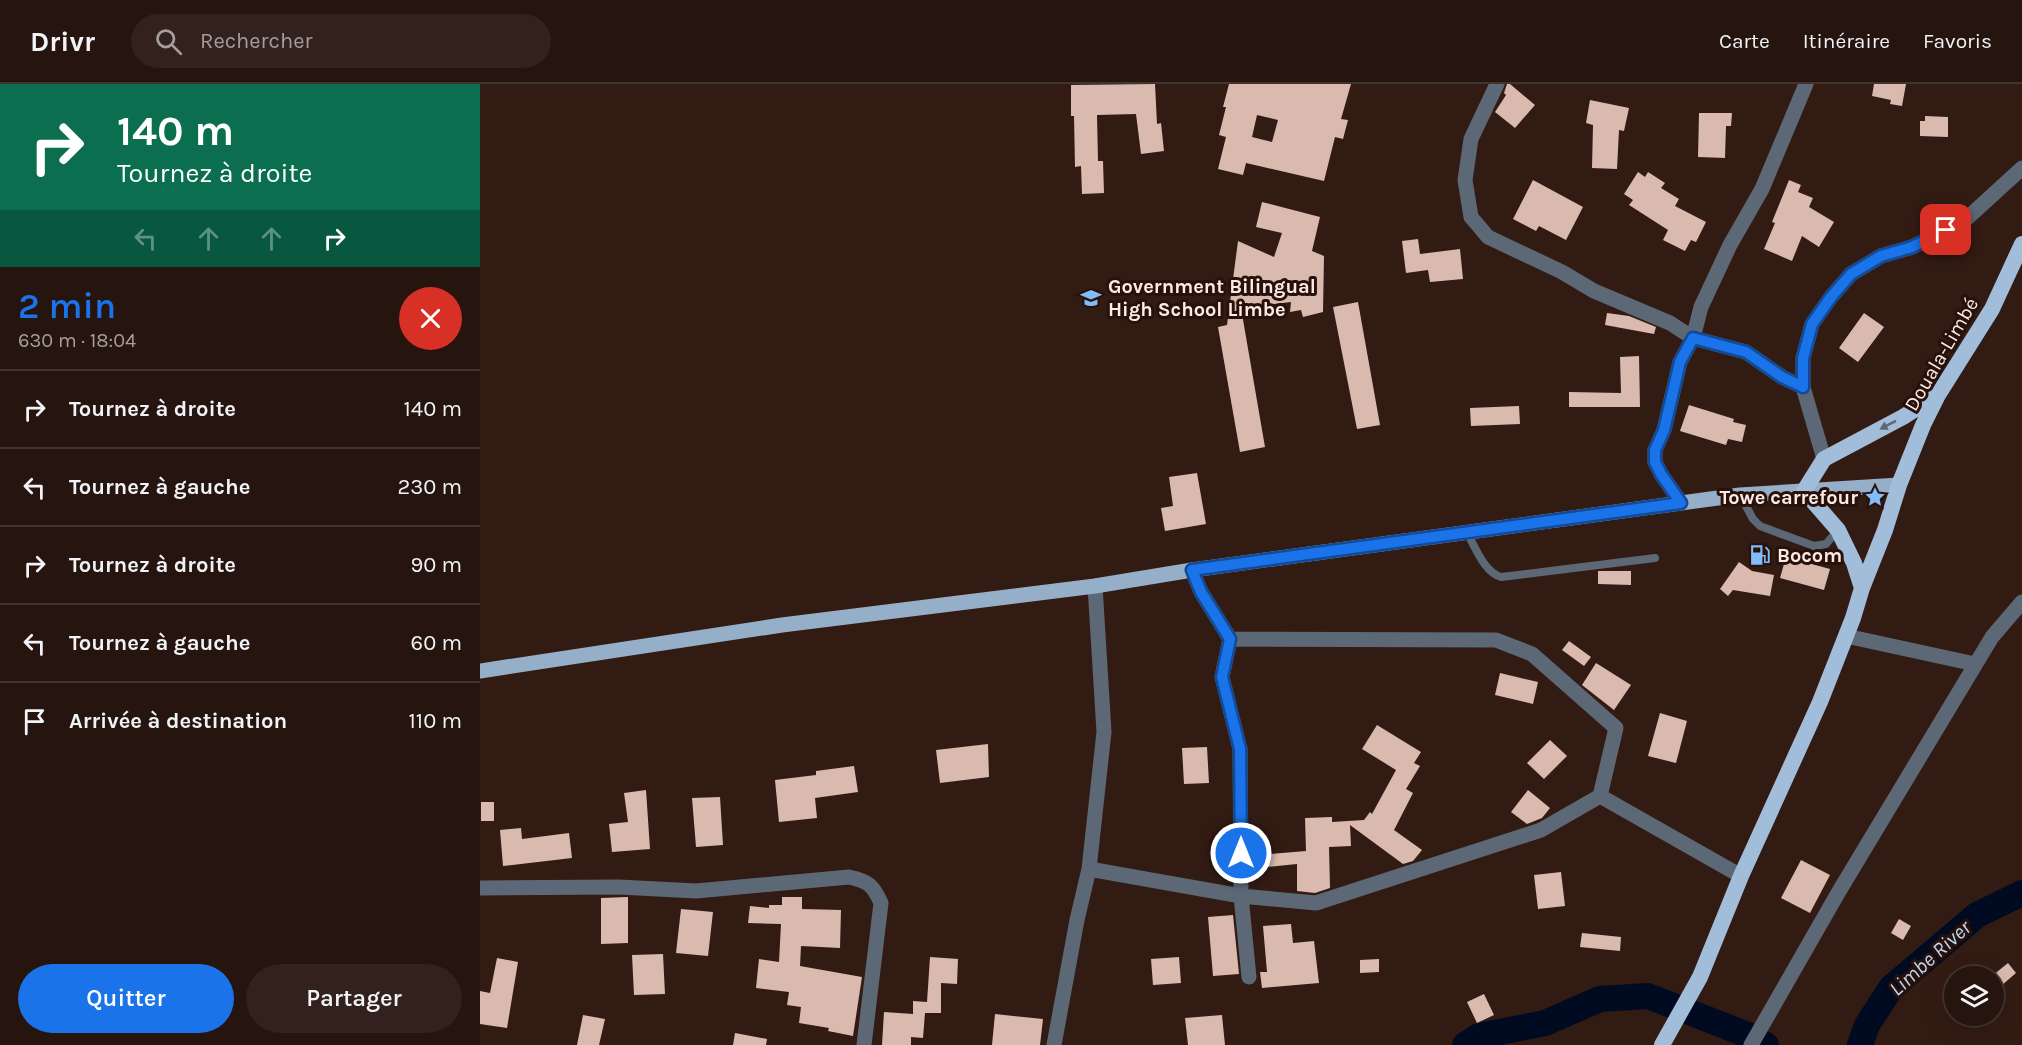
<!DOCTYPE html>
<html lang="fr">
<meta charset="utf-8">
<style>
body{margin:0;font-family:Karla,sans-serif;background:#32211c;color:#f1f3f6;height:100vh;display:flex;flex-direction:column;font-size:22px;white-space:nowrap}
*{box-sizing:border-box;margin:0}
p{font-size:20px;color:#a49e9e}
.icon{flex:none;width:33px;height:33px;fill:none;stroke:currentColor;stroke-width:2;stroke-linecap:round;stroke-linejoin:round}
.map{position:relative;flex:1;overflow:hidden}
.sheet{display:flex;flex-direction:column;background:#26140e;width:480px}
.sheet>*{flex:none}
.top-card{background:#0b6e4f;color:#fff;overflow:hidden}
.fabs{position:absolute;left:1464px;top:882px;display:grid;gap:12px}
.fabs a{display:grid;place-items:center;width:60px;height:60px;border-radius:50%;background:#26140e;box-shadow:0 6px 24px #0002,0 0 0 2px #42332e;font-size:30px}
.pin{position:absolute;display:grid;place-items:center;width:51px;height:51px;color:#fff;margin:-26px;border-radius:12px;box-shadow:0 3px 9px #0006}
.me{position:absolute;width:66px;margin:-33px;rotate:0deg;stroke-linejoin:round;filter:drop-shadow(0 0 4px #0008)}
.turn{display:flex;align-items:center;gap:21px;height:126px;padding:0 18px;font-size:27px}
.turn .icon{width:78px;height:78px;stroke-width:2.5}
.turn b{display:block;font-size:42px;line-height:51px}
.lanes{display:flex;align-items:center;height:57px;padding:0 18px;background:#0003;justify-content:center;gap:30px;direction:ltr}
.lanes .off{opacity:.35}
.round{display:grid;place-items:center;flex:none;width:63px;height:63px;border-radius:32px;background:#32211c}
.summary{display:flex;align-items:center;justify-content:space-between;height:102px;padding:0 18px}
h1{font-size:36px;font-weight:600;line-height:45px;color:#1a73e8}
.cta{display:flex;gap:12px;margin-top:auto;padding:12px 18px}
.cta a{flex:1;height:69px;border-radius:36px;background:#1a73e8;color:#fff;font-size:24px;font-weight:600;line-height:69px;text-align:center}
.cta a+a{background:#32211c;color:#f1f3f6}
ul{padding:0;list-style:none}
li{display:flex;align-items:center;gap:18px;height:78px;padding:0 18px;border-top:2px solid #42332e}
li div{flex:1}
li b{display:block;font-size:22px}
li em{font-style:normal}
header{display:flex;align-items:center;gap:36px;box-sizing:border-box;height:84px;padding:0 30px;background:#26140e;border-bottom:2px solid #42332e}
header strong{font-size:28px}
nav{display:flex;gap:33px;margin-inline-start:auto;font-size:21px}
.search{width:420px;height:54px;background:#32211c;display:flex;align-items:center;gap:15px;box-sizing:border-box;padding:0 21px;border-radius:33px;color:#a49e9e;font-size:22px}
main{display:flex;flex:1;min-height:0}
.map>svg:first-child{display:block}
.lines{fill:none;stroke-linecap:round;stroke-linejoin:round}
.river{stroke:#000a20;stroke-width:26}
.building{fill:#dabaaf;fill-rule:evenodd}
.service{stroke:#5c6875;stroke-width:8}
.minor{stroke:#5c6875;stroke-width:15}
.primary{stroke:#96afc9;stroke-width:15}
.trunk{stroke:#a1bdda;stroke-width:16}
.oneway{fill:#646772}
.route-casing{stroke:#114b97;stroke-width:15}
.route{stroke:#1a73e8;stroke-width:10}
.labels{text-anchor:middle;stroke-width:6;stroke-linejoin:round;paint-order:stroke}
.poi-label{font-size:20px;font-weight:bold;fill:#fcebe5;stroke:#28110a;text-anchor:start}
.street-label{font-size:20px;fill:#fcebe5;stroke:#28110a}
.water-label{font-size:21px;font-style:italic;fill:#bcd9f7;stroke:#28110a}
</style>
<header>
<strong>Drivr</strong>
<div class="search"><svg class="icon" aria-label="search" viewBox="0 0 24 24"><circle cx="10" cy="10" r="6"/><path d="M15 15l6 6"/></svg>Rechercher</div>
<nav><a>Carte</a><a>Itinéraire</a><a>Favoris</a></nav>
</header>
<main>
<section class="sheet">
<div class="top-card">
<div class="turn"><svg class="icon" aria-label="right" viewBox="0 0 24 24"><path d="M7 20v-9h11M14 6l5 5-5 5"/></svg><div><b>140 m</b>Tournez à droite</div></div>
<div class="lanes"><svg class="icon off" aria-label="left" viewBox="0 0 24 24"><path d="M17 20v-9H6M10 6l-5 5 5 5"/></svg><svg class="icon off" aria-label="ahead" viewBox="0 0 24 24"><path d="M12 20V5M6 11l6-6 6 6"/></svg><svg class="icon off" aria-label="ahead" viewBox="0 0 24 24"><path d="M12 20V5M6 11l6-6 6 6"/></svg><svg class="icon" aria-label="right" viewBox="0 0 24 24"><path d="M7 20v-9h11M14 6l5 5-5 5"/></svg></div>
</div>
<div class="summary"><div><h1>2 min</h1><p>630 m · 18:04</p></div><a class="round" style="background:#d93025;color:#fff"><svg class="icon" aria-label="close" viewBox="0 0 24 24"><path d="M6 6l12 12M18 6L6 18"/></svg></a></div>
<ul>
<li><svg class="icon" aria-label="right" viewBox="0 0 24 24"><path d="M7 20v-9h11M14 6l5 5-5 5"/></svg><div><b>Tournez à droite</b></div><em>140 m</em></li>
<li><svg class="icon" aria-label="left" viewBox="0 0 24 24"><path d="M17 20v-9H6M10 6l-5 5 5 5"/></svg><div><b>Tournez à gauche</b></div><em>230 m</em></li>
<li><svg class="icon" aria-label="right" viewBox="0 0 24 24"><path d="M7 20v-9h11M14 6l5 5-5 5"/></svg><div><b>Tournez à droite</b></div><em>90 m</em></li>
<li><svg class="icon" aria-label="left" viewBox="0 0 24 24"><path d="M17 20v-9H6M10 6l-5 5 5 5"/></svg><div><b>Tournez à gauche</b></div><em>60 m</em></li>
<li><svg class="icon" aria-label="arrive" viewBox="0 0 24 24"><path d="M6 21V4h12l-3 4 3 4H6"/></svg><div><b>Arrivée à destination</b></div><em>110 m</em></li>
</ul>
<div class="cta"><a>Quitter</a><a>Partager</a></div>
</section>
<div class="map">
<svg width="1542" height="961" viewBox="0 0 1542 961">
<rect width="100%" height="100%" fill="#321b13"/>
<g class="lines">
<!-- river -->
<path class="river" d="M985 961 999 952 1065 939 1120 915 1168 912 1268 951 1286 961
M1380 961 1387 941 1411 904 1497 831 1542 809"/>
</g>
<!-- building -->
<path class="building" d="M675 0 677 40 681 39 684 67 661 70 656 30 617 31 618 77H623L624 109 602 110 601 82 595 83 594 32H591V1Z
M749 0H871L861 35 868 36 863 55 855 53 844 97 766 79 763 91 738 85 746 53 739 51 746 23H743ZM777 31 798 36 792 58 772 53Z
M1027 0H1030L1055 21 1035 44 1015 28 1026 11 1024 9Z
M1394 0H1426L1422 22 1410 20 1411 16 1392 12Z
M1110 16 1149 24 1144 47 1139 46 1137 85 1112 84 1113 41 1106 39Z
M1219 29H1252L1251 42H1246L1245 74 1218 73Z
M1445 32 1468 33V53L1440 52V37H1445Z
M1158 88 1165 93 1168 88 1185 99 1181 104 1199 115 1195 122 1226 138 1216 158 1211 156 1205 167 1183 156 1188 146 1149 121 1153 116 1144 110Z
M1053 96 1103 123 1086 156 1059 142 1056 147 1033 135Z
M1309 96 1321 101 1318 108 1333 114 1329 123 1354 138 1339 163 1322 152 1312 177 1284 165 1295 139 1292 138Z
M782 118 840 133 832 167 844 172 843 228 823 233 821 226 810 228 811 218 761 224 785 363 760 368 738 243 747 241 758 157 794 173 802 149 776 143Z
M938 155 940 170 980 165 983 195 950 198 948 186 926 189 922 157Z
M878 218 900 341 877 345 853 223Z
M1127 229 1149 232 1176 243 1174 250 1125 241Z
M1384 229 1404 243 1378 278 1359 264Z
M1159 272 1160 323H1089V308L1141 309 1140 273Z
M1209 321 1254 335 1253 338 1266 341 1262 358 1248 355 1246 361 1200 347Z
M1039 322 1040 340 991 342 990 324Z
M717 389 726 440 685 447 681 424 693 422 689 393Z
M1306 473 1350 485 1344 506 1300 494Z
M1259 478 1272 487 1294 491 1290 512 1253 506 1248 512 1240 505Z
M1118 487H1151V501L1118 500Z
M1089 557 1111 573 1104 582 1082 566Z
M1116 579 1151 601 1134 626 1102 601Z
M1020 589 1058 598 1053 620 1015 611Z
M1180 629 1207 637 1196 679 1168 672Z
M897 641 941 668 934 679 940 682 926 705 933 709 914 746 942 766 933 777 923 780 870 741 871 762 849 763 850 804 835 809 817 807V780L778 784V771L826 767 825 734 852 733V738L884 736 890 728 892 730 916 686 882 665Z
M1070 656 1087 672 1064 695 1047 679Z
M508 660 509 693 460 699 456 666Z
M727 663 729 699 704 700 702 664Z
M374 682 378 708 335 714 337 734 299 738 295 696 336 691V687Z
M166 706 170 765 132 768 129 740 148 738 144 709Z
M1048 706 1070 724 1062 734 1047 740 1031 728Z
M240 713 243 761 216 763 212 714Z
M1 718H14V737H1Z
M41 744 42 755 89 749 92 774 23 782 20 746Z
M1321 776 1350 791 1330 829 1301 814Z
M1081 788 1085 822 1058 825 1054 791Z
M148 813V859L121 860V814Z
M302 813H322V825L361 826 360 864 321 862 320 882 382 893 373 952 348 947 349 944 319 939 321 923 307 921 309 908 276 904 279 875 299 878 301 840 268 839 270 822 289 824V821H302Z
M201 825 233 828 228 872 196 869Z
M753 831 759 890 733 892 728 833Z
M1419 835 1431 842 1423 856 1411 849Z
M811 840 813 859 834 857 839 899 782 904 780 888H787L783 842Z
M1102 849 1141 853 1140 867 1100 863Z
M183 870 185 910 154 911 152 871Z
M450 873 478 875 477 900 461 899V929H445L443 954 431 953V961H402L404 928 433 930V917L447 918Z
M699 873 701 899 673 901 671 875Z
M17 874 38 878 27 944 0 940V907L10 909Z
M899 875V888L880 889V876Z
M1528 879 1536 889 1521 902 1512 892Z
M1004 910 1014 931 997 939 987 918Z
M515 930 563 935 560 961H512Z
M103 931 125 935 119 961H97Z
M742 931 745 961H708L705 934Z
M255 949 287 955 286 961H253Z"/>
<g class="lines">
<!-- service -->
<path class="service" d="M1260 411 1273 435 1280 442 1334 462 1346 460 1358 446
M987 449C996 464 1004 488 1021 493L1175 474"/>
<!-- minor -->
<path class="minor" d="M1017 0 991 55 985 96 991 133 1008 153 1082 188 1114 207 1190 239 1213 254 1266 268 1302 293 1323 303
M1344 375 1323 303V274L1332 240 1351 213 1371 190 1401 172 1432 163 1483 138 1542 84
M1201 419 1181 390 1175 378V366L1184 346 1200 278 1213 254 1221 223 1250 161 1282 105 1326 0
M712 486 721 508 750 555 1016 556 1052 570 1136 644 1120 712 1261 792
M1366 552 1495 580
M750 555 742 593 760 665 761 812 836 819 1061 746 1120 712
M609 785 761 812 769 893
M0 804 139 803 216 807 369 793C388 797 393 801 401 819L384 961
M574 961 597 836 609 785 624 648 615 502
M1271 961 1358 809 1512 553 1542 518"/>
<!-- primary -->
<path class="primary" d="M0 587 302 541 615 502 712 486 1201 419 1260 411 1419 401"/>
<!-- trunk -->
<path class="trunk" d="M1382 504 1374 479 1358 446 1324 407 1344 375 1423 333 1456 312
M1182 961 1220 893 1261 792 1340 618 1373 534 1382 504 1405 446 1419 401 1443 341 1458 311 1512 225 1542 160"/>
</g>
<!-- one-way arrows -->
<defs><path id="oneway-solid" d="M-6-.8H1V-3.2L6.5 0L1 3.2V.8H-6Z" transform="scale(1.5)"/></defs>
<use class="oneway" href="#oneway-solid" transform="translate(1408 341) rotate(153)"/>
<g class="lines">
<!-- route casing -->
<g class="route-casing">
<path id="route" d="M761 769 760 665 742 593 750 555 721 508 712 486 1201 419 1181 390 1175 378V366L1184 346 1200 278 1213 254 1266 268 1302 293 1323 303V274L1332 240 1351 213 1371 190 1401 172 1432 163 1466 146"/>
</g>
<!-- route -->
<use href="#route" class="route"/>
</g>
<!-- icons -->
<defs>
<g id="school-bare" transform="scale(1.62)"><path d="M0-5L7-2L0 1L-7-2ZM-4 1L0 2.5L4 1V4Q0 6-4 4Z" fill="#80bdfa" stroke="#28110a" stroke-width="2.5" paint-order="stroke"/></g>
<g id="sight-bare" transform="scale(1.62)"><path d="M0-6L1.8-2.2L6-1.7L2.9 1.2L3.7 5.4L0 3.3L-3.7 5.4L-2.9 1.2L-6-1.7L-1.8-2.2Z" fill="#80bdfa" stroke="#28110a" stroke-width="2.5" paint-order="stroke"/></g>
<g id="fuel-bare" transform="scale(1.62)"><path d="M-5.5-6h7V0h2V4h1.3V-2.5L3-4.5l.8-.8L6-3V5H2.5V1h-1V6h-7ZM-4.2-4.7v3.2H.2V-4.7Z" fill="#80bdfa" stroke="#28110a" stroke-width="2.5" paint-order="stroke"/></g>
</defs>
<g fill-rule="evenodd">
<use href="#school-bare" x="611" y="214"/>
<use href="#sight-bare" x="1395" y="413"/>
<use href="#fuel-bare" x="1280" y="471"/>
</g>
<g class="labels">
<!-- poi labels -->
<g class="poi-label">
<text x="628" y="209">Government Bilingual<tspan x="628" dy="23">High School Limbe</tspan></text>
<text x="1378" y="420" text-anchor="end">Towe carrefour</text>
<text x="1297" y="478">Bocom</text>
</g>
<!-- street labels -->
<g class="street-label">
<text transform="translate(1461 270) rotate(-60)" y="7">Douala-Limbé</text>
</g>
<!-- water labels -->
<g class="water-label">
<text transform="translate(1450 874) rotate(-42)" y="7">Limbe River</text>
</g>
</g>
</svg>
<div class="fabs">
<a><svg class="icon" aria-label="layers" viewBox="0 0 24 24"><path d="M12 4l9 5-9 5-9-5zM3 14l9 5 9-5"/></svg></a>
</div>
<div class="pin" style="left:1466px;top:146px;background:#d93025"><svg class="icon" aria-label="arrive" viewBox="0 0 24 24"><path d="M6 21V4h12l-3 4 3 4H6"/></svg></div>
<svg class="me" style="left:761px;top:769px" viewBox="-20 -20 40 40"><circle r="17" fill="#1a73e8" stroke="#fff" stroke-width="3"/><path d="M0-11L8 9 0 5-8 9z" fill="#fff"/></svg>
</div>
</main>
